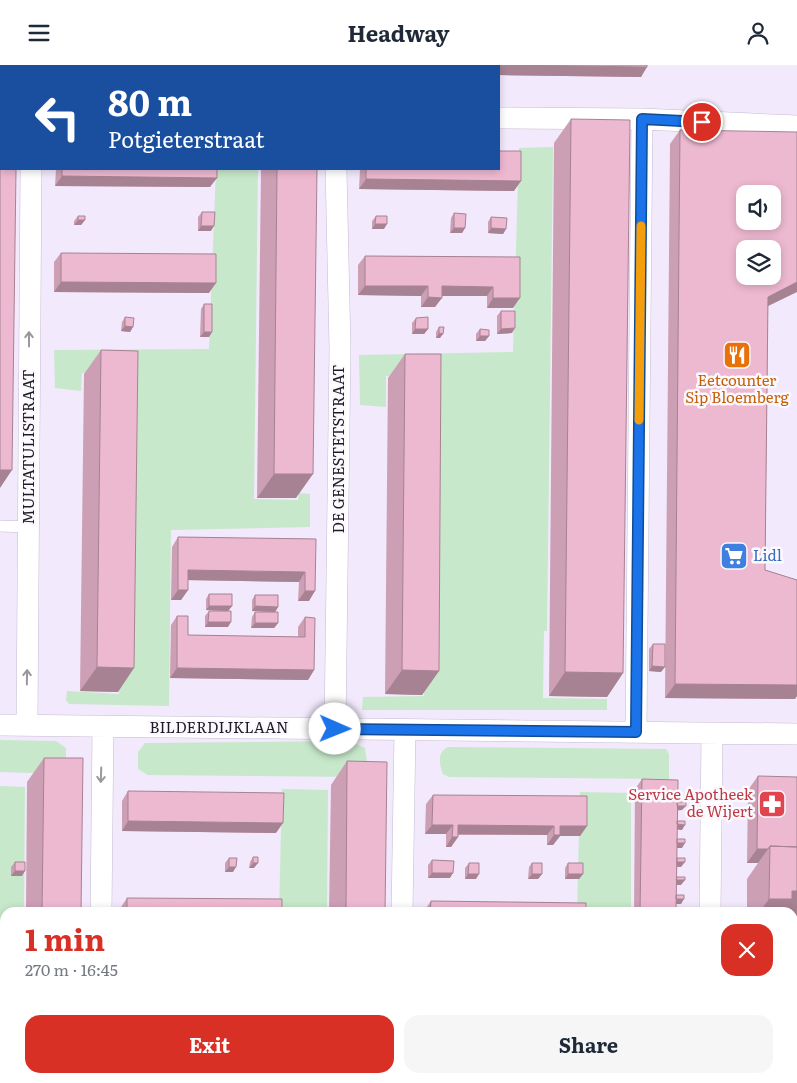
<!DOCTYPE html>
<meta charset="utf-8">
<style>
body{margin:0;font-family:Literata,serif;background:#f6f6f7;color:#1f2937;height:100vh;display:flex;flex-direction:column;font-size:19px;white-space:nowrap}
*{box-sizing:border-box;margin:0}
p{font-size:16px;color:#747a83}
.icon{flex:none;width:28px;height:28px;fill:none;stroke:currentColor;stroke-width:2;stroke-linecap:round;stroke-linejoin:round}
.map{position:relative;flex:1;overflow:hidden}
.panel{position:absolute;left:0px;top:842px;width:798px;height:176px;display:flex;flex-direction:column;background:#fff;border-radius:15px 15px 0 0;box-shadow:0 2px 8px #0003}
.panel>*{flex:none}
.banner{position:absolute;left:0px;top:0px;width:500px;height:105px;box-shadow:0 2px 8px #0003;background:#1a4fa0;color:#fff;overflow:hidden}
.buttons{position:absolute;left:736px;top:120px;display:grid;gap:10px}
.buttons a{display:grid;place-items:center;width:45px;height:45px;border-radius:10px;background:#fff;box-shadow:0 2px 8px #0003;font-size:25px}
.pin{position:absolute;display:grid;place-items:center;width:42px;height:42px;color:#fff;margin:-21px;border:2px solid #fff;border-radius:50%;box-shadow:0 1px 5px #0007}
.me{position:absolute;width:55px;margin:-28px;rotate:91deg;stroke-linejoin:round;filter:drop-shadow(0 0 4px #0008)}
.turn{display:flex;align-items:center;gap:18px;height:105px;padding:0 25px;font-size:22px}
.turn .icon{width:65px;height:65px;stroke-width:2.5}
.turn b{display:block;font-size:35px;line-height:42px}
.round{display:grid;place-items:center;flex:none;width:52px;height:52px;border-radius:15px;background:#f6f6f7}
.overview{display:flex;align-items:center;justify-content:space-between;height:85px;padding:0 25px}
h1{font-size:30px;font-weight:700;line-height:38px;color:#d93025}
.primary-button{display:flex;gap:10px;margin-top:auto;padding:10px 25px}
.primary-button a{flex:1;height:58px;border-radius:15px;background:#d93025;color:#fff;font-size:20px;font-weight:700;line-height:58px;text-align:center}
.primary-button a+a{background:#f6f6f7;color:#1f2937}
header{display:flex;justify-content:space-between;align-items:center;height:65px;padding:0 25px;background:#fff;font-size:22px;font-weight:700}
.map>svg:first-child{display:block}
.green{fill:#c7e8cb}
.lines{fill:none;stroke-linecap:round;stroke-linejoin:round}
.service-casing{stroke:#c5bbd2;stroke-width:12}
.minor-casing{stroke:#c5bbd2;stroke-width:22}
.service{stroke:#fff;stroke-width:11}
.minor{stroke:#fff;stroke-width:21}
.wall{fill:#cc9fb4}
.shaded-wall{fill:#a68292}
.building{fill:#edb9d1;stroke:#a68292;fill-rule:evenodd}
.oneway{stroke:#9a989c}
.route-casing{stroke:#114b97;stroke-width:12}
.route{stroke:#1a73e8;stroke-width:9}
.slow{stroke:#f59e0b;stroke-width:9}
.labels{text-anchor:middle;stroke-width:5;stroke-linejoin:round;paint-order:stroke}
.food-label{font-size:15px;fill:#c56008;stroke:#fcf9fe}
.street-label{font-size:15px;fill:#1f1b24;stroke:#fcf9fe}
.shop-label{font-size:15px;fill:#366cbe;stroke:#fcf9fe;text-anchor:start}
.health-label{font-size:15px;fill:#be3a42;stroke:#fcf9fe;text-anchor:end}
</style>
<header><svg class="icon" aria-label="menu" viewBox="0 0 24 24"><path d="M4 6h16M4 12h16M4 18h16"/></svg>Headway<svg class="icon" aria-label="person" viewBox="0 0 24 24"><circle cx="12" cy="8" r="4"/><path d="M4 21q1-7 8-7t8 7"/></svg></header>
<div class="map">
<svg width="797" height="1018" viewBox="0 0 797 1018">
<rect width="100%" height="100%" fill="#f2e9fc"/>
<!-- green -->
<path class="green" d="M553 82 547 566H544L543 633 607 634V645H362L363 632 424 631 425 311H386V342L360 340 359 290 513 287 519 83Z
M216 104H258L254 434 298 435 299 428 310 429V462L171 465 169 641 69 639 66 635 67 626 119 629 123 309 82 308 81 326 55 323 54 285 209 284Z
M0 675 56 676 66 683V709L0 707Z
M351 676 365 683 368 705 359 712 148 710 138 704V687L145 678Z
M448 682 666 684 669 689V714L449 712 443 709C439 699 437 687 448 682Z
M0 721 25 722 24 847 5 848V1014H22V1018H0Z
M282 724 328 725 327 847 279 848Z
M580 727 631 728V847L577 848Z
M188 1014H325V1018H188Z
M492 1014H630L629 1018H492Z"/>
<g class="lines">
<!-- service casing -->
<g class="service-casing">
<path id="service" d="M0 461 29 462
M792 876H797"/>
</g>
<!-- minor casing -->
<g class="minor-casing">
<path id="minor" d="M33 1V0
M499 53 642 54 797 61
M0 660 797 669
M27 661 31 104
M335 664 340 283 336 104
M636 667 642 54
M101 848 103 662
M402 848 405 665
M710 848 712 668
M400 1014V1018
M97 1018V1014
M707 1018V1014"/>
</g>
<!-- service -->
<use href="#service" class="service"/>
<!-- minor -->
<use href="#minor" class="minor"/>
</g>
<!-- wall -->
<path class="wall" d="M88 0H144V1H88Z
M392 0H447V1H392Z
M487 0H647L641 12 499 10V1H487Z
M571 54 623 608 607 632 549 631 554 78Z
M680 65 768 241 765 505 797 515V631L795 634 665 633 670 79Z
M56 104H217L210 122 55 121Z
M261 104H317L296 433H257Z
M360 104H499L514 126 359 124Z
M202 147 211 166H198V152Z
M454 148 465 163 462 168H450L451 153Z
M78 151 85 155 81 160H74V156Z
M376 151 384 164H372V156Z
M491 152 506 164 503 169 488 168V157Z
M61 188 209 228 54 227V197Z
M365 191 520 192 513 243H487V231H442L435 242H421V231L358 230V200Z
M204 239 212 267 209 272H200L201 244Z
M501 246 512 268 497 269V251Z
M125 252 133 262 130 267 121 266 122 257Z
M416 253 428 264 424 269H412V258Z
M439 262 440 273H436V267Z
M480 264 489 271 485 276H476V269Z
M101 285 118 627 80 626 84 309Z
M405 289 439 606 422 630 385 629 388 313Z
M178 472 316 474 309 536H298L299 517 188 515V525L181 535H171L172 482Z
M209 529 232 541 228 546 206 545V534Z
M255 530 278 542 275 547 252 546V535Z
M209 546 228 562H205V551Z
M255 547 278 558 274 563H251L252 552Z
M177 551 188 570 298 572V562L305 552 314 605 308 615 170 613 171 560Z
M653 579 661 607 649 606V584Z
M44 693 81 848H26L27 717Z
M347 696 385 848H329L331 720Z
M758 711 797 859H792V848H747V814L758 798H747L748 725Z
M642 714 677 737 682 745H677V756L682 765 677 764V774L682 783H677V793L681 802H677V812L681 820H676V830L681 839H676V848H634L635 724Z
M128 726 276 768 122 766V736Z
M433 730 587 761 580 771H560L553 780H547V770H458V772L451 782H446V769H425L426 739Z
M253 792 254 803H249L250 797Z
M229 793 233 807H225V798Z
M432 795 450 813H428V800Z
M15 797 22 811H11V802Z
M469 798 476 814H465V803Z
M532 798 542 809 538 814H528L529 802Z
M568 798 583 809 579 814H565V803Z
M127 833 282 848H121V842Z
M431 836 586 848H424V846Z
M24 1014H79V1018H24Z
M150 1014H203V1018H149Z
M327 1014H383V1018H327Z
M453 1014H507L506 1018H453Z
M632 1014H674V1017L682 1018H631Z
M758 1014H792L797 1018H758Z"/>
<!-- shaded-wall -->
<path class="shaded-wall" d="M188 0H343L342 1H187Z
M493 0 647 2 641 12 499 10V1H493Z
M62 111 217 113 210 122 55 121Z
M366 114 521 116 514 126 359 124Z
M78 155H85L81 160H74Z
M375 159H387L384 164H372Z
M201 161H214L211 166H198Z
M454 163H465L462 168H450Z
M491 163 506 164 503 169 488 168Z
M61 217 216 218 209 228 54 227Z
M797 217V227L758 246 768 232Z
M365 221H428L421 231 358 230Z
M442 221 493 222 487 231H435Z
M428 232 442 233 435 242H421Z
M493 233H520L513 243H487Z
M125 261 133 262 130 267 121 266Z
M515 263 512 268 497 269 501 264Z
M415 264H428L424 269H412Z
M204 267H212L209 272H200Z
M439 268 443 269 440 273H436Z
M480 271H489L485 276H476Z
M0 405H12L0 423Z
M274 409H313L296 433H257Z
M188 505 305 507 299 517 182 515Z
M178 525H188L181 535H171Z
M305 526H315L309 536H298Z
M209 541H232L228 546 206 545Z
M255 541 278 542 275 547 252 546Z
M208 557H231L228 562H205Z
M255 558H278L274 563H251Z
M652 601 665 602 661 607 649 606Z
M97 602 134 603 118 627 80 626Z
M177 603 314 605 308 615 170 613Z
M402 605 439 606 422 630 385 629Z
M565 607 623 608 607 632 549 631Z
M675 619 797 620V631L795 634 665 633Z
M677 741H686L682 745 673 746Z
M128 756 283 758 276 768 122 766Z
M676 759 685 760 682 765 673 764Z
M432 760H453L446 769H425Z
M458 760 554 761 547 770 452 769Z
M560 761H587L580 771H560L553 780H547Z
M452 772H458L451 782H446Z
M676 778H685L682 783H673Z
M757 784H768L758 798H747Z
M676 797H685L681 802 672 801Z
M253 798H258L254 803H249Z
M229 802H236L233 807H225Z
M15 806H25L22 811H11Z
M432 808H453L450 813H428Z
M468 809H479L476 814H465Z
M532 809H542L538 814H528Z
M568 809H583L579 814H565Z
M676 815H685L681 820H672Z
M792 826H797V859H792V848H759L769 834Z
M675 834H684L681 839H672Z
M768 1016 797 1017V1018H767Z"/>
<!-- building -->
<path class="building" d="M104 0H144V1H104Z
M408 0H447V1H408Z
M499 0H647V2Z
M0 48H1V104H16L12 405H0Z
M571 54 630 55 623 608 565 607Z
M680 65 797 67V217L768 232 765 505 797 515V620L675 619ZM745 129H772V156H745ZM745 184H772V211H745Z
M499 86H521V116L366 114V104H499Z
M62 104H217V113L62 111Z
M277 104H317L313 409H274Z
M202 147H215L214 161H201Z
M454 148 466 149 465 163H454Z
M78 151H85V155H78Z
M376 151H387V159H375Z
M491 152 507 153 506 164 491 163Z
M61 188 216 189V218L61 217Z
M365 191 520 192V233H493V222L442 221V233L428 232V221H365Z
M204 239H212V267H204Z
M501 246H515V263L501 264Z
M125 252 134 253 133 262 125 261Z
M428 252V264H415L416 253Z
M439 262H444L443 269 439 268Z
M480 264 489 265V271H480Z
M101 285 138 286 134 603 97 602Z
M405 289H441L439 606 402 605Z
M178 472 316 474 315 526H305V507L188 505V525H178Z
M209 529H232V541H209Z
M255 530H278V542L255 541Z
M209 546H231V557H208Z
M255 547H278V558H255Z
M177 551H188V570L305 572V552L315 553 314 605 177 603Z
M653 579H665V602L652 601Z
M44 693H83L81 848H42Z
M347 696 387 697 385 848H346Z
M758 711 797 712V782L770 781 768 784H757Z
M642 714 678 715 676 848H640Z
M128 726 284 728 283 758 128 756Z
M433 730 587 731V761H560V770H554V761L458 760V772H452L453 760H432Z
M677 737H686V741H677Z
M677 756H685V760L677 759Z
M677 774H685V778H677Z
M770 781 797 782V826H792V834H769Z
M253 792H258V798H253Z
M229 793H237L236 802H229Z
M677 793H685V797H677Z
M432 795 454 796 453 808H432Z
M15 797H25V806H15Z
M469 798H479V809H468Z
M532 798H542V809H532Z
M568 798H583V809H568Z
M677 812H685V815H676Z
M676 830H684V834H676Z
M127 833 282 834V848H127Z
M431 836 586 838V848H430Z
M792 952H797V1017L768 1016V1014H792Z
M40 1014H79V1018H40Z
M166 1014H203V1018H166Z
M344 1014H383V1018H344Z
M470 1014H507L506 1018H470Z
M638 1014H674V1018H638Z
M674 1017H682V1018H674Z"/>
<!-- one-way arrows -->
<defs><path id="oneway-shaft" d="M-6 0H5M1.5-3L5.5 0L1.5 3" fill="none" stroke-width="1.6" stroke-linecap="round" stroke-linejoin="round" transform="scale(1.25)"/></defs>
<g class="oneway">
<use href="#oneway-shaft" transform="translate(29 274) rotate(-90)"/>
<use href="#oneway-shaft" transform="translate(27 612) rotate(-89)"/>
<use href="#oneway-shaft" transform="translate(101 710) rotate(92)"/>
</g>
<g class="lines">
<!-- route casing -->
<g class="route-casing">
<path id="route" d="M335 664 636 667 642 54 702 57"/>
</g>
<!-- route -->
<use href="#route" class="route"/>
<!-- slow -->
<path class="slow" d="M639 355 641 161"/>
</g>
<!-- icons -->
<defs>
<g id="restaurant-square" transform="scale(1.4375)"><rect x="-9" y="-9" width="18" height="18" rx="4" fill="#e8710a" stroke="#fcf9fe"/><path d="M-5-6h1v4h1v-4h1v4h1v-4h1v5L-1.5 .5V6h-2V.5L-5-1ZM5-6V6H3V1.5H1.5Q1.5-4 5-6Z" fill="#fff"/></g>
<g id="supermarket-square" transform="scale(1.4375)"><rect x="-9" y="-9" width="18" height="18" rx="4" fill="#3f7fe0" stroke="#fcf9fe"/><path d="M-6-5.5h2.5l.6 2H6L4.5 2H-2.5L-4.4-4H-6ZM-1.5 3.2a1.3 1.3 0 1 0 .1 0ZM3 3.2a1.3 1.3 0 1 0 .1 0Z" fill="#fff"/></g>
<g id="pharmacy-square" transform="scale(1.4375)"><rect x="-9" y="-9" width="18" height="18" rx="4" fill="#e0444e" stroke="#fcf9fe"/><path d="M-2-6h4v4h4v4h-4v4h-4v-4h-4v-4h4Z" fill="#fff"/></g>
</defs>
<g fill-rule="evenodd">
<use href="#restaurant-square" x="737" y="290"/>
<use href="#supermarket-square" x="734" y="491"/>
<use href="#pharmacy-square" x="772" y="739"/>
</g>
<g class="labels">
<!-- food labels -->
<g class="food-label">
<text x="737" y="321">Eetcounter<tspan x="737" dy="17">Sip Bloemberg</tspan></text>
</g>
<!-- street labels -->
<g class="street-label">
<text transform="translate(29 382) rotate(-90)" y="5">MULTATULISTRAAT</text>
<text transform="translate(339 384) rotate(-90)" y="5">DE GENESTETSTRAAT</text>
<text x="219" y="668">BILDERDIJKLAAN</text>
</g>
<!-- shop labels -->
<g class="shop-label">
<text x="753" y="496">Lidl</text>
</g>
<!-- health labels -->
<g class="health-label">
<text x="753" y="735">Service Apotheek<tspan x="753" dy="17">de Wijert</tspan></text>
</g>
</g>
</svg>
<div class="buttons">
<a><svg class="icon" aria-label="sound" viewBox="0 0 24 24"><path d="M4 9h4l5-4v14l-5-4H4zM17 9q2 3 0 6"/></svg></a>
<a><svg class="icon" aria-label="layers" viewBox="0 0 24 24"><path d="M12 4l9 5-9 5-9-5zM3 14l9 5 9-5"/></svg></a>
</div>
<div class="pin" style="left:702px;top:57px;background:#d93025"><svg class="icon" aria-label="arrive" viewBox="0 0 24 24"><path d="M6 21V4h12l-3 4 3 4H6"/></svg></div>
<svg class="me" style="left:335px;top:664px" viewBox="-20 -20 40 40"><circle r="19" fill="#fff"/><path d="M0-13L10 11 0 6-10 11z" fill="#1a73e8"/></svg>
<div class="banner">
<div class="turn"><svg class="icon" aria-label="left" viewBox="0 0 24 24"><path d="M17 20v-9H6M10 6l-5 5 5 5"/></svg><div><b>80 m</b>Potgieterstraat</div></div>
</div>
<section class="panel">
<div class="overview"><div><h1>1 min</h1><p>270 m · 16:45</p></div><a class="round" style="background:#d93025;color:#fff"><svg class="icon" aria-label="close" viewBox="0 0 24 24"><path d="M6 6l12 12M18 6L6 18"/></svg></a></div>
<div class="primary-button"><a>Exit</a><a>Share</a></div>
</section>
</div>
